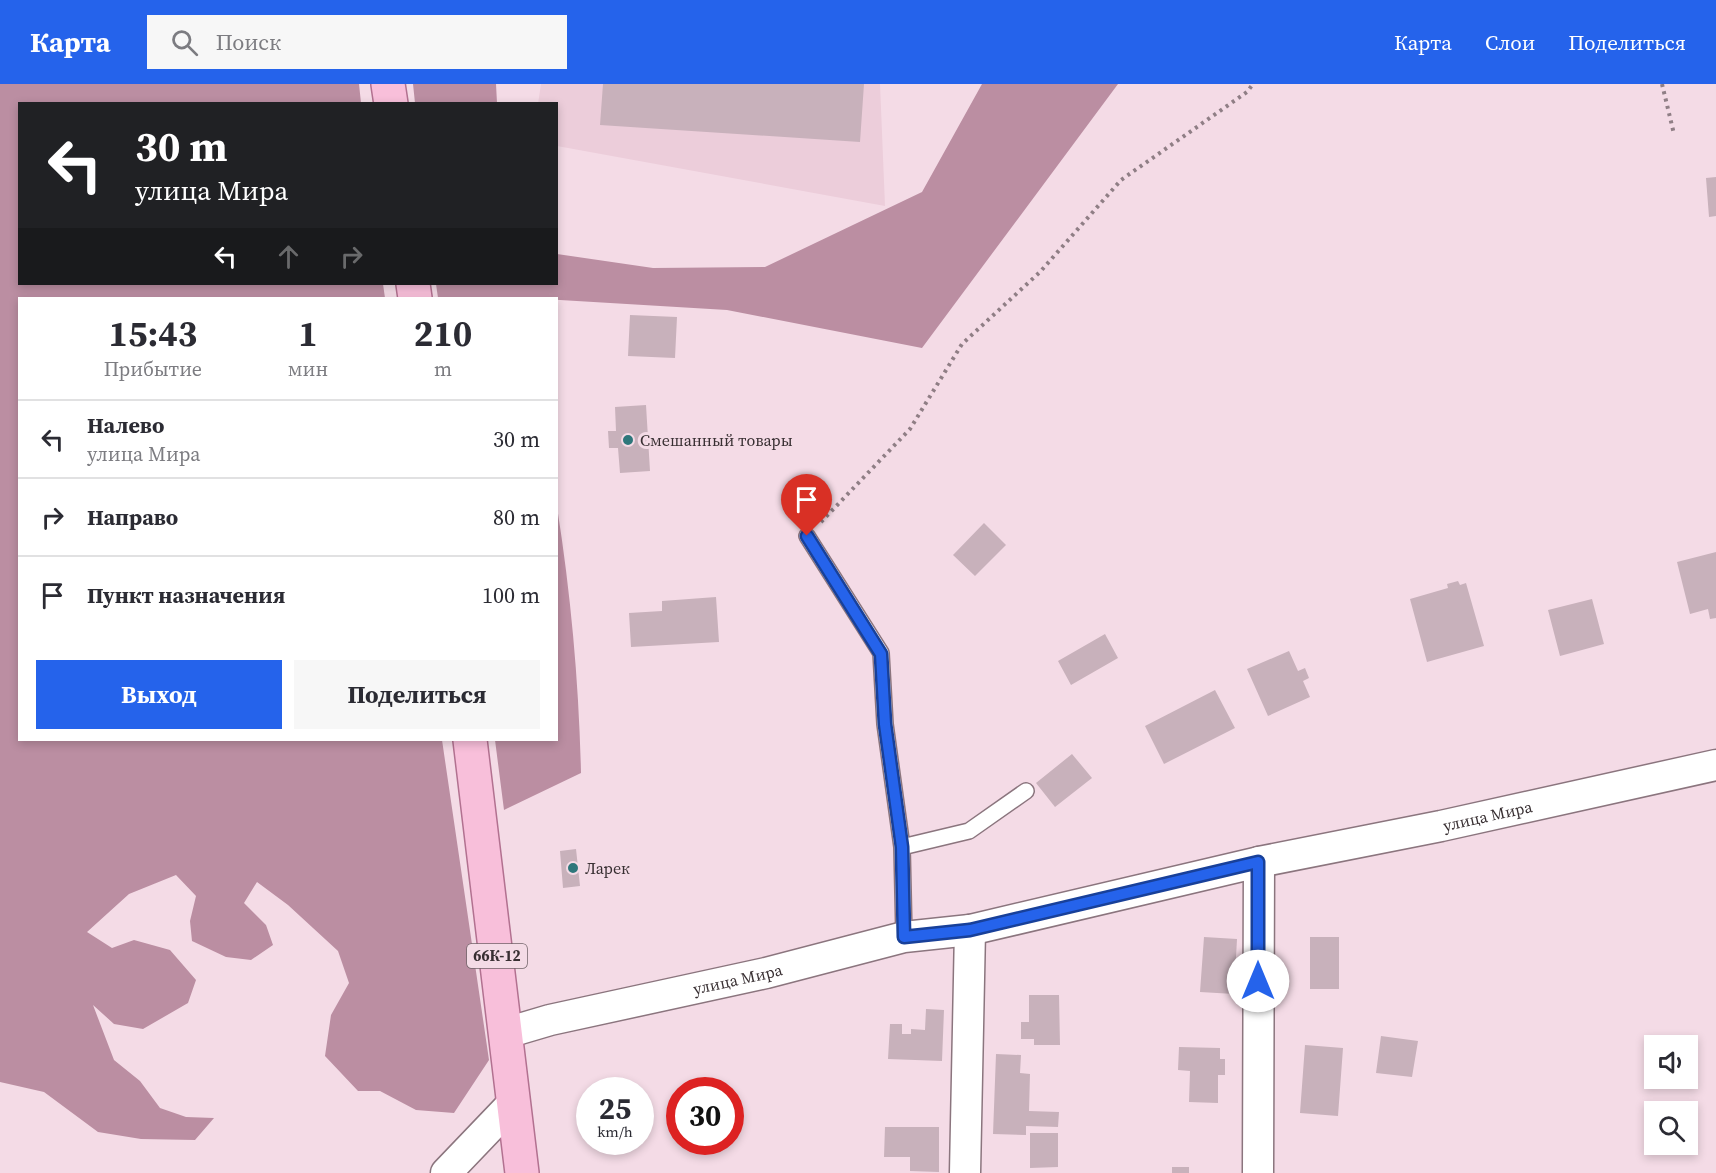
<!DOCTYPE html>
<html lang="ru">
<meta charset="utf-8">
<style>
body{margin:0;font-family:"Source Serif 4",serif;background:#f7f7f7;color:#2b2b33;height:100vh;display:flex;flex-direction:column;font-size:22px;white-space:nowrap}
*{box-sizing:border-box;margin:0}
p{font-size:20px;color:#7c7c81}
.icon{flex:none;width:33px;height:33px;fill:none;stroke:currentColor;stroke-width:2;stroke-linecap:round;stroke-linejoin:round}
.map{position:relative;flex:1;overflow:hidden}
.panel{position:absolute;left:18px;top:213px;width:540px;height:444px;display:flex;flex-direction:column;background:#fff;border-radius:0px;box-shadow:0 3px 9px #0003}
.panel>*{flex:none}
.banner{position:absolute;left:18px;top:18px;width:540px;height:183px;border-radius:0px;box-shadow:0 3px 9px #0003;background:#202124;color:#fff;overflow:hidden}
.tools{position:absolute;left:1644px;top:951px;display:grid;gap:12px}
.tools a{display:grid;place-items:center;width:54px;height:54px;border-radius:0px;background:#fff;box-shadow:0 3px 9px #0003;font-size:30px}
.speed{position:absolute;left:576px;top:993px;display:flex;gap:12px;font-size:30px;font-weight:700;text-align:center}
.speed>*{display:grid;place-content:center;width:78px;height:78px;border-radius:50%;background:#fff;box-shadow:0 3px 9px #0003;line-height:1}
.speed small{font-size:15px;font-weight:400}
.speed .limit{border:9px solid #d22;background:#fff;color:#111}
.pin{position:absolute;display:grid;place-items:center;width:51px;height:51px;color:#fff;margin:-62px -26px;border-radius:50% 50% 50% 0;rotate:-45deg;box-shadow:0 0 6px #0007}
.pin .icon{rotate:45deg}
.me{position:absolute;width:66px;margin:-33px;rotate:0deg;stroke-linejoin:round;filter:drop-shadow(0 0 4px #0008)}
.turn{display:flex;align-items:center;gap:21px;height:126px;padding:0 18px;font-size:27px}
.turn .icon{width:78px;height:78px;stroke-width:2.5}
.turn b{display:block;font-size:42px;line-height:51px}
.lanes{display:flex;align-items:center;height:57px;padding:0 18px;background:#0003;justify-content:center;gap:30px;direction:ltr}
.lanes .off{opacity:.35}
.eta{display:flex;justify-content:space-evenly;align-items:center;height:102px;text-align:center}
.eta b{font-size:36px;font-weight:700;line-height:42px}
.button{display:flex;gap:12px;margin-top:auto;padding:12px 18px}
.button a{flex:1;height:69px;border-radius:0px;background:#2563eb;color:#fff;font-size:24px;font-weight:700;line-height:69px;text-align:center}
.button a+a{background:#f7f7f7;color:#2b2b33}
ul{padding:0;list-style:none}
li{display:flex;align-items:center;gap:18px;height:78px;padding:0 18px;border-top:2px solid #e1e1e2}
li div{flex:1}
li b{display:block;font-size:22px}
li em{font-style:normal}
header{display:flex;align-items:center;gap:36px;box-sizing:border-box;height:84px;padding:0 30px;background:#2563eb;color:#fff}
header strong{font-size:28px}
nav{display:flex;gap:33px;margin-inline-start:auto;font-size:21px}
.search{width:420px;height:54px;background:#f7f7f7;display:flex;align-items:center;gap:15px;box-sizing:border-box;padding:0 21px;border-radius:0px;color:#7c7c81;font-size:22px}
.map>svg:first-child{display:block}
.built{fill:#eccdda}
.forest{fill:#bb8ea2}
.building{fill:#c8b1bb}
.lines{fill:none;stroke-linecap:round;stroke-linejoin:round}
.lane-casing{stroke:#8b757e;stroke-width:18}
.street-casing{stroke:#8b757e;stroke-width:33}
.primary-casing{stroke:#b27190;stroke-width:36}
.path{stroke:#8f7e85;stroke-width:4;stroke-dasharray:3 4.5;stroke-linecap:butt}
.lane{stroke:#fff;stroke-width:15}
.street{stroke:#fff;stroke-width:30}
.primary{stroke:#f8bfda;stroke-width:33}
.route-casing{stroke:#184099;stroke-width:15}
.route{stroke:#2563eb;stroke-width:10}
.poi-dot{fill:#2e777b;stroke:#f4dbe6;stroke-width:2}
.labels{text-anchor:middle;stroke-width:6;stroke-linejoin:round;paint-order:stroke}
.shield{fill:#f4dbe6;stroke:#706368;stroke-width:1.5}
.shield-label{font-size:15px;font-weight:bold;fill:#382f32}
.poi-label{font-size:16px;fill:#382f32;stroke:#f4dbe6;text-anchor:start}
.street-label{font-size:16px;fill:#382f32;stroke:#f4dbe6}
</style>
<header>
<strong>Карта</strong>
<div class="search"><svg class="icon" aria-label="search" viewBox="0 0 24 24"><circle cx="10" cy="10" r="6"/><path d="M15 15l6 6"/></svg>Поиск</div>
<nav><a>Карта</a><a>Слои</a><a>Поделиться</a></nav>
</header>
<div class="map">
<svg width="1716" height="1089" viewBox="0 0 1716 1089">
<rect width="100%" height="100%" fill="#f4dbe6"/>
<!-- built -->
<path class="built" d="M541 0H880L885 122 557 62 556 20H538Z"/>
<!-- forest -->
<path class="forest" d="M0 0H359L361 19 20 20V200H383L385 214H20V656H442L489 976 454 1029 416 1026 380 1007H358L325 972 331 931 349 899 338 867 288 821 257 798 244 819 266 841 273 861 251 876 226 873 192 857 190 837 196 812 176 791 129 810 87 848 112 864 134 856 170 866 196 896 188 919 143 945 114 940 93 921 114 976 140 997 160 1024 186 1033 214 1034 195 1056 141 1055 98 1048 44 1008 0 998Z
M413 0H496L497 19H415Z
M982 0H1118L922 264 727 226 510 213 509 214H438L436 200H556L557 170 653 184 765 183 922 108Z
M557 423C571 511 579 600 581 689L504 726 495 656H556Z"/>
<!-- building -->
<path class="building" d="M603 0H864L860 58 600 41Z
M1716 93V132L1709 133 1706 94Z
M630 231 677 233 675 274 628 272Z
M646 321 650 387 620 389 618 364H609L608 347H616L615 323Z
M984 439 1006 461 975 492 953 471Z
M1716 468V534L1710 535 1708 525 1690 530 1677 478Z
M1458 497 1460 501 1466 499 1484 562 1427 578 1410 515 1448 504 1447 500Z
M716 513 719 558 631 563 629 529 662 527V517Z
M1592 515 1604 560 1560 572 1548 526Z
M1105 550 1118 574 1071 601 1058 577Z
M1289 567 1298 587 1305 584 1309 594 1303 597 1310 613 1268 632 1247 585Z
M1215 606 1235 644 1164 680 1145 642Z
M1072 670 1092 694 1055 723 1036 699Z
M576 765 580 802 563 804 560 767Z
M1204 853 1237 855 1234 910 1200 908Z
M1310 853H1339V905H1310Z
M1029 911H1059L1060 961H1034V955H1021V938H1029Z
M926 925 944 926 942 977 888 975 890 940H902V950H911V945L925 946Z
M1381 952 1418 957 1412 993 1376 989Z
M1305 961 1343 964 1338 1032 1300 1029Z
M1179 963 1220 964V975H1225V991H1218V1019L1189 1018 1190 987 1178 986Z
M996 970 1021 971 1020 989 1030 990 1029 1027 1059 1028 1058 1043 1026 1042V1051L993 1050Z
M885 1043H939V1088L910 1087V1073H884Z
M1030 1049H1058V1083L1030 1084Z
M1172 1083H1189V1089H1172Z"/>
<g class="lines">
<!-- lane casing -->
<g class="lane-casing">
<path id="lane" d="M807 452 881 569 885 640 902 763
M904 853 902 763 969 747 1026 707"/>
</g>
<!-- street casing -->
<g class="street-casing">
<g id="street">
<path id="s1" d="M506 949 550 936 766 889 904 853 970 846 1259 778 1441 742 1716 681"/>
<path d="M446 1089 513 1019"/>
<path d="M965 1089 970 846"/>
<path d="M1258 1089 1259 778"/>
</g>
</g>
<!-- primary casing -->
<g class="primary-casing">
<path id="primary" d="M388 0 391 20
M413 200 415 214
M470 656 522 1089"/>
</g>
<!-- path -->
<path class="path" d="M1662 0 1674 50
M821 438 910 345 962 260 1040 188 1121 96 1247 8 1253 0"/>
<!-- lane -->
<use href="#lane" class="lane"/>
<!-- street -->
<use href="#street" class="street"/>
<!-- primary -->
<use href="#primary" class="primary"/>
</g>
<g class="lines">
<!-- route casing -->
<g class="route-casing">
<path id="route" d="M807 452 881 570 885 640 902 763 904 853 970 846 1258 778V897"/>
</g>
<!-- route -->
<use href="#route" class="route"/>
</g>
<!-- markers -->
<g class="poi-dot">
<circle cx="628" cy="356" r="6"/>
<circle cx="573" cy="784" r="6"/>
</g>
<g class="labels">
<!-- shield labels -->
<rect class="shield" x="467" y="860" width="60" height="24" rx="4.5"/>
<g class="shield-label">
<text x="497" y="877">66К-12</text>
</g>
<!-- poi labels -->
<g class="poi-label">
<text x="640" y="362">Смешанный товары</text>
<text x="585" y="790">Ларек</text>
</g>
<!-- street labels -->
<g class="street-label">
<text dy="6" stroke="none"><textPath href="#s1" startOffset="1006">улица Мира</textPath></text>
<text dy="6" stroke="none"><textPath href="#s1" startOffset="238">улица Мира</textPath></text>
</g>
</g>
</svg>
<div class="tools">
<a><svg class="icon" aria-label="sound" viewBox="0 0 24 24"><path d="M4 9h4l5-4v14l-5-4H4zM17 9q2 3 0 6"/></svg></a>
<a><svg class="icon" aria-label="search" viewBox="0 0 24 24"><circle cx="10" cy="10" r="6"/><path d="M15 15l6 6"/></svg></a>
</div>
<div class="speed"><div>25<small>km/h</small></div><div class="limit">30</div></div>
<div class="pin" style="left:807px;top:452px;background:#d93025"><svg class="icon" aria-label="arrive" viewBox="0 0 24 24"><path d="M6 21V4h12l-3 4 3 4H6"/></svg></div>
<svg class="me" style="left:1258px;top:897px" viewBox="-20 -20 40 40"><circle r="19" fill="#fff"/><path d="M0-13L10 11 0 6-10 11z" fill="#2563eb"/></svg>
<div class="banner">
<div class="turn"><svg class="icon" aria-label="left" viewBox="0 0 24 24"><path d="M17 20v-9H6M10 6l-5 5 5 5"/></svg><div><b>30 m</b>улица Мира</div></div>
<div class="lanes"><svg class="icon" aria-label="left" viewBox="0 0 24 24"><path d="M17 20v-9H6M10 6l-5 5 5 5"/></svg><svg class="icon off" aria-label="ahead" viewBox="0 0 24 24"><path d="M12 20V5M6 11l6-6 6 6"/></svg><svg class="icon off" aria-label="right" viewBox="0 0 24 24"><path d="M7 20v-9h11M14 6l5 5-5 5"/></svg></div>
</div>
<section class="panel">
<div class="eta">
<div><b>15:43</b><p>Прибытие</p></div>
<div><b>1</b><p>мин</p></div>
<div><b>210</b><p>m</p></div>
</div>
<ul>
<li><svg class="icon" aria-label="left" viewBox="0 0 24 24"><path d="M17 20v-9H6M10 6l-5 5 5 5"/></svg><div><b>Налево</b><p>улица Мира</p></div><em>30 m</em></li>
<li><svg class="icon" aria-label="right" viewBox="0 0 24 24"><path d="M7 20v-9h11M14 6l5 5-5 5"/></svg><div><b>Направо</b></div><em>80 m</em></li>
<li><svg class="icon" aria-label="arrive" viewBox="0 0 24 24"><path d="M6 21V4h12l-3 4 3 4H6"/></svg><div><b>Пункт назначения</b></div><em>100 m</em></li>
</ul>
<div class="button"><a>Выход</a><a>Поделиться</a></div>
</section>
</div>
